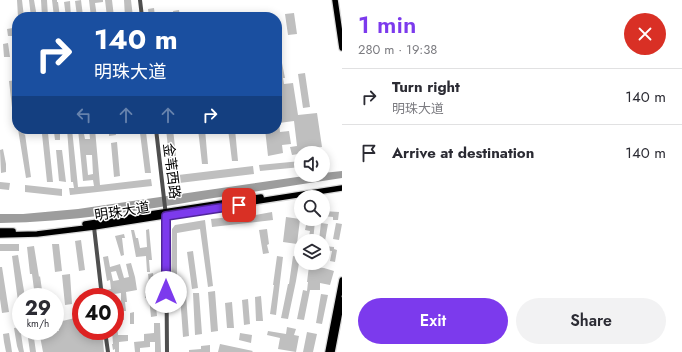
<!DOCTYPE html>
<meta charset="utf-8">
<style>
body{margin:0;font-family:Jost,"Noto Sans SC",sans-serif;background:#f2f2f3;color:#2b2b33;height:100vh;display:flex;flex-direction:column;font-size:15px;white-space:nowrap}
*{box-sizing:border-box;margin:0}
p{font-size:13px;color:#7c7c81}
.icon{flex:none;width:22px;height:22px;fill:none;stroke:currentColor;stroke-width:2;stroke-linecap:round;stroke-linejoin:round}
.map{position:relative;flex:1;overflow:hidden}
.details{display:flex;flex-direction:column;background:#fff;width:340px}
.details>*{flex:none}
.banner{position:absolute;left:12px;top:12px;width:270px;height:122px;border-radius:16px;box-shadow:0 2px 10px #0003;background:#1a4fa0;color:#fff;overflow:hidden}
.fabs{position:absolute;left:294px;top:146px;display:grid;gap:8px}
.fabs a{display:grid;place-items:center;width:36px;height:36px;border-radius:50%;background:#fff;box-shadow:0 2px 10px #0003;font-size:20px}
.speed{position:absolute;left:12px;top:288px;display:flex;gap:8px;font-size:20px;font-weight:700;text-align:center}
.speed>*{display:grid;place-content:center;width:52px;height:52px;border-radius:50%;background:#fff;box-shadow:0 2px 10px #0003;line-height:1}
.speed small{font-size:10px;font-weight:400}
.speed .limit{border:6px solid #d22;background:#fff;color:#111}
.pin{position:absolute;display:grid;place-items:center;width:34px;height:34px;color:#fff;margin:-17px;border-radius:8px;box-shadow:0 2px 6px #0006}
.me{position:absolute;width:44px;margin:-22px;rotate:0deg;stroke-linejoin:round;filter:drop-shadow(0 0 3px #0008)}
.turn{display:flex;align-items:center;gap:14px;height:84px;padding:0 16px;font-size:18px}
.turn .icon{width:52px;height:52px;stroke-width:2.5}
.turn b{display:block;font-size:28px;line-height:34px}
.lanes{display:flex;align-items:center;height:38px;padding:0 16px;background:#0003;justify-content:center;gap:20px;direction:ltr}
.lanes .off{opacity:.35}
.round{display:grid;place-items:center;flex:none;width:42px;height:42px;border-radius:21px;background:#f2f2f3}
.summary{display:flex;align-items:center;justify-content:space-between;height:68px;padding:0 16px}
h1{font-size:24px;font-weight:600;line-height:30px;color:#7c3aed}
.action{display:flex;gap:8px;margin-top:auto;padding:8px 16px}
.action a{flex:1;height:46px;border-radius:24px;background:#7c3aed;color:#fff;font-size:16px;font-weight:600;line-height:46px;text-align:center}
.action a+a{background:#f2f2f3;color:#2b2b33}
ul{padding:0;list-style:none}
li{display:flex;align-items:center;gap:12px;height:56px;padding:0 16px;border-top:1px solid #e1e1e2}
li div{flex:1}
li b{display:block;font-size:15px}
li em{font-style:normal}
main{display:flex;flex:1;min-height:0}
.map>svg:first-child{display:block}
.water{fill:#9d9d9d}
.building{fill:#bfbfbf;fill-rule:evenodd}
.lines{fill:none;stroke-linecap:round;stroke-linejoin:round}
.major-casing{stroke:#dbdbdb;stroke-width:8}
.minor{stroke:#4f4f4f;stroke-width:4}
.major{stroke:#000;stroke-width:5.5}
.route-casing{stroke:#51269a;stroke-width:10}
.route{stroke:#7c3aed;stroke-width:7}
.labels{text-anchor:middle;stroke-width:3;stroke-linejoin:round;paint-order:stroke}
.street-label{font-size:14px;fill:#000;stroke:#fff}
</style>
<main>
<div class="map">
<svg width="342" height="352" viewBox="0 0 342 352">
<rect width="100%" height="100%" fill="#fff"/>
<!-- water -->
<path class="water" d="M342 171V178C297 185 252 192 207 199 139 211 70 222 0 223V214H23L78 209 311 175H323V173Z"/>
<!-- building -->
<path class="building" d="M17 0H22L24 17H18Z
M29 0H34L37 17H31Z
M41 0H47L48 17H42Z
M52 0H57V2H58L60 17H54Z
M81 0 83 16H77L75 1Z
M89 0H103V2L95 3 97 17H91Z
M105 0H112L114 17H107Z
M124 0H131L133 17H125Z
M70 1 71 17H66L64 2Z
M154 8 155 17H149L148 9Z
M179 10 180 17H174L173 11Z
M168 12 169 17H163L162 13Z
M294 13 297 34 288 35 285 14Z
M13 28V31H17V41H15V36H8L7 29Z
M8 43 10 57H4L3 44Z
M277 63H282L285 78H283L284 84 293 83 298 115 317 113 322 147 304 149 305 153 292 155 290 147 297 146 294 121 279 123 280 132 289 131 291 144 282 145 283 153 268 156 265 129H277V96H279Z
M305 73 310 107 303 108 298 74Z
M17 80V124L14 125 9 81Z
M18 129H23L24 135 25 134 31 177 26 178Z
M67 129H72L78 187 94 186 93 180 83 181 78 129H83L85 139H90L89 129H95L100 185 151 179 152 186 70 195 69 188H74L73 182H71ZM86 155H92L93 174 88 175Z
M109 129H115L116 135 109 136Z
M166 129H173L177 165 170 166Z
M198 129H205L208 164H202Z
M228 129H235L238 161H232Z
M54 132H60V140H55Z
M146 132 151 173H145L140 133Z
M48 133 53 182H47L42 134Z
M117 142 120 176 114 177 111 143Z
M3 149 6 164V172L1 173 0 150Z
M56 150H62L66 182 59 181Z
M301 161V167L260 171 259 165Z
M253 166 254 174 171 184 170 176Z
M0 182 10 183 9 190 0 189Z
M25 185 62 189V196L25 192Z
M323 211 339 212 338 220H333V217L323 216Z
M272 212 273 220 212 227 211 219 250 215V216Z
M286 217 300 219 297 244 283 242Z
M205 220 213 286 208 287 200 229 177 233V289H171L172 229 175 225Z
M307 220 315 221 313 241H308L310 231 305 230Z
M321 223 328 224 325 241 319 240Z
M336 223 342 224 339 240 333 239Z
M149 229 152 260H149L150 272H147L146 256 136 257 131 230H134L136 238H138L140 248 147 247 146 230Z
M267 229 269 244 267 245 269 253 263 254 259 230Z
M124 234 125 238H122L124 255 121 256 115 236Z
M81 240 85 270 79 271 75 241Z
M0 244H19V251H0Z
M52 244H59L62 271 55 272Z
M34 246 39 277 40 276 43 297H35L32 274H30L27 247Z
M324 246 334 247V249L337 250 335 262 330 261 332 251 323 250Z
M193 251 198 288 192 289 187 252Z
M18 255 25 297H21V309H19L12 256Z
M108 256 110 267 120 264 124 278 129 277 126 264 131 263 135 277 137 290 126 292 127 302H125L126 311H124V320L115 321V314L121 313V293L114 294V297H108L107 290 111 289 110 280 107 281 103 257ZM116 271 119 280 113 281 111 272Z
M277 256 283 257 276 315 270 314 274 285H273Z
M293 256 300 257 296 281 288 319 281 318 288 284H289Z
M309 266 324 268 334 271 330 285 320 283V290H310L304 320 297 319 303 290 307 291 308 282H307Z
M0 267H2L9 312 2 313 0 299Z
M153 273 155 291 157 290 158 297H155L157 316 151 317 149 297 145 298V293L150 292 148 274Z
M70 274 72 304 65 305 62 275Z
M215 291 218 331 211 332 208 292Z
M193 293H199L202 334 195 335Z
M321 294 328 295 322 324 316 323Z
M180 295H186L189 336 183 337Z
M261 296 263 321H256L255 297Z
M248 299 250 324 244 325 242 300Z
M232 302 234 328H227L225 303Z
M134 312V324H130V313Z
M81 316V331H102L104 352H43L39 331H59L58 322 75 318V317Z
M154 323H160L161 352H155V342H150V347L140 348V352H135L134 342 144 341V334L154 333Z
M117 324 118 335H128V341L119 342V352H115V349L113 350 112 344H113L112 331H115V325Z
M20 327 23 347 24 352H19L17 346 14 328Z
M287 327 296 329 294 335 299 336 296 352 278 349 280 338 267 335 268 331 286 334Z
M27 331H33L36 352H30Z
M307 332 317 334 313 352H303Z
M9 333 11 345 12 352H6L4 342 3 334Z
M240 333 252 335 251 343 239 340Z
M220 344 253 351 252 352H218Z
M210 345V352H189V350L201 349V346Z"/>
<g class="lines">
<!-- major casing -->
<g class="major-casing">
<path id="major" d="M335 0 342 48
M85 224 261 197
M0 231H13
M0 235 37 234 94 227 342 188
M328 352 342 280
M332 352 342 300"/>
</g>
<!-- minor -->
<path class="minor" d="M140 0 142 17
M156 129 166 216 167 352
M94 227 102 297
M105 331 108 352"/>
<!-- major -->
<use href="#major" class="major"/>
</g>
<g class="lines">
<!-- route casing -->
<g class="route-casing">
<path id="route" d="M166 292V216L239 205"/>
</g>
<!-- route -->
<use href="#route" class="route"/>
</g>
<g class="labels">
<!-- street labels -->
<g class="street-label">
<text transform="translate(172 171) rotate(83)" y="5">金苇西路</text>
<text transform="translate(122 211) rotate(-9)" y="5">明珠大道</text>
</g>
</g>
</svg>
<div class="fabs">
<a><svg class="icon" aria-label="sound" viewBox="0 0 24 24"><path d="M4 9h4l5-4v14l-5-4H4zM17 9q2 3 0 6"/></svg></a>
<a><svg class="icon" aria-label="search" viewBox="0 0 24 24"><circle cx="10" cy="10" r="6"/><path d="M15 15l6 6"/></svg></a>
<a><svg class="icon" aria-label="layers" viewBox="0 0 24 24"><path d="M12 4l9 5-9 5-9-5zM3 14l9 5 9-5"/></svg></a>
</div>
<div class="speed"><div>29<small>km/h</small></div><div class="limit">40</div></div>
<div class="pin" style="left:239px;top:205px;background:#d93025"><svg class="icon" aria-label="arrive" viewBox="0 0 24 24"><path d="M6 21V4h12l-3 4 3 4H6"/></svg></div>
<svg class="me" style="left:166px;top:292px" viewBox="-20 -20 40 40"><circle r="19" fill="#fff"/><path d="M0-13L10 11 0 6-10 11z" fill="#7c3aed"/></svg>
<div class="banner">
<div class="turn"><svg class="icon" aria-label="right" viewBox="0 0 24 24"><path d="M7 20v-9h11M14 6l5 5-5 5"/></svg><div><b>140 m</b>明珠大道</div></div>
<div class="lanes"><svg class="icon off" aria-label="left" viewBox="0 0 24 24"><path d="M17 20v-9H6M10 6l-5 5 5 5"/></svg><svg class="icon off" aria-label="ahead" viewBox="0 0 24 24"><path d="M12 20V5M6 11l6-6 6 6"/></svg><svg class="icon off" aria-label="ahead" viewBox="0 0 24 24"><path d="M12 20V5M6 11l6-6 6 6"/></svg><svg class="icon" aria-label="right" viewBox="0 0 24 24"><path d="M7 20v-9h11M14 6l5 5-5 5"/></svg></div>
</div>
</div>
<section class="details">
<div class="summary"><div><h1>1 min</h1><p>280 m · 19:38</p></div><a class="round" style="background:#d93025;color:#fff"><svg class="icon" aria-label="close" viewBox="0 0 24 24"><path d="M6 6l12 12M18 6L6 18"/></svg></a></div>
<ul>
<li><svg class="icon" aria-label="right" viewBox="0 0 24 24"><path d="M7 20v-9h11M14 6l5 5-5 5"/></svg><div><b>Turn right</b><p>明珠大道</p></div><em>140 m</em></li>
<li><svg class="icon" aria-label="arrive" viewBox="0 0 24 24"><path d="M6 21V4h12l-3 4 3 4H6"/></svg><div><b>Arrive at destination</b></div><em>140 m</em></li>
</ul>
<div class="action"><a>Exit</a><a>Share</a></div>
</section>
</main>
